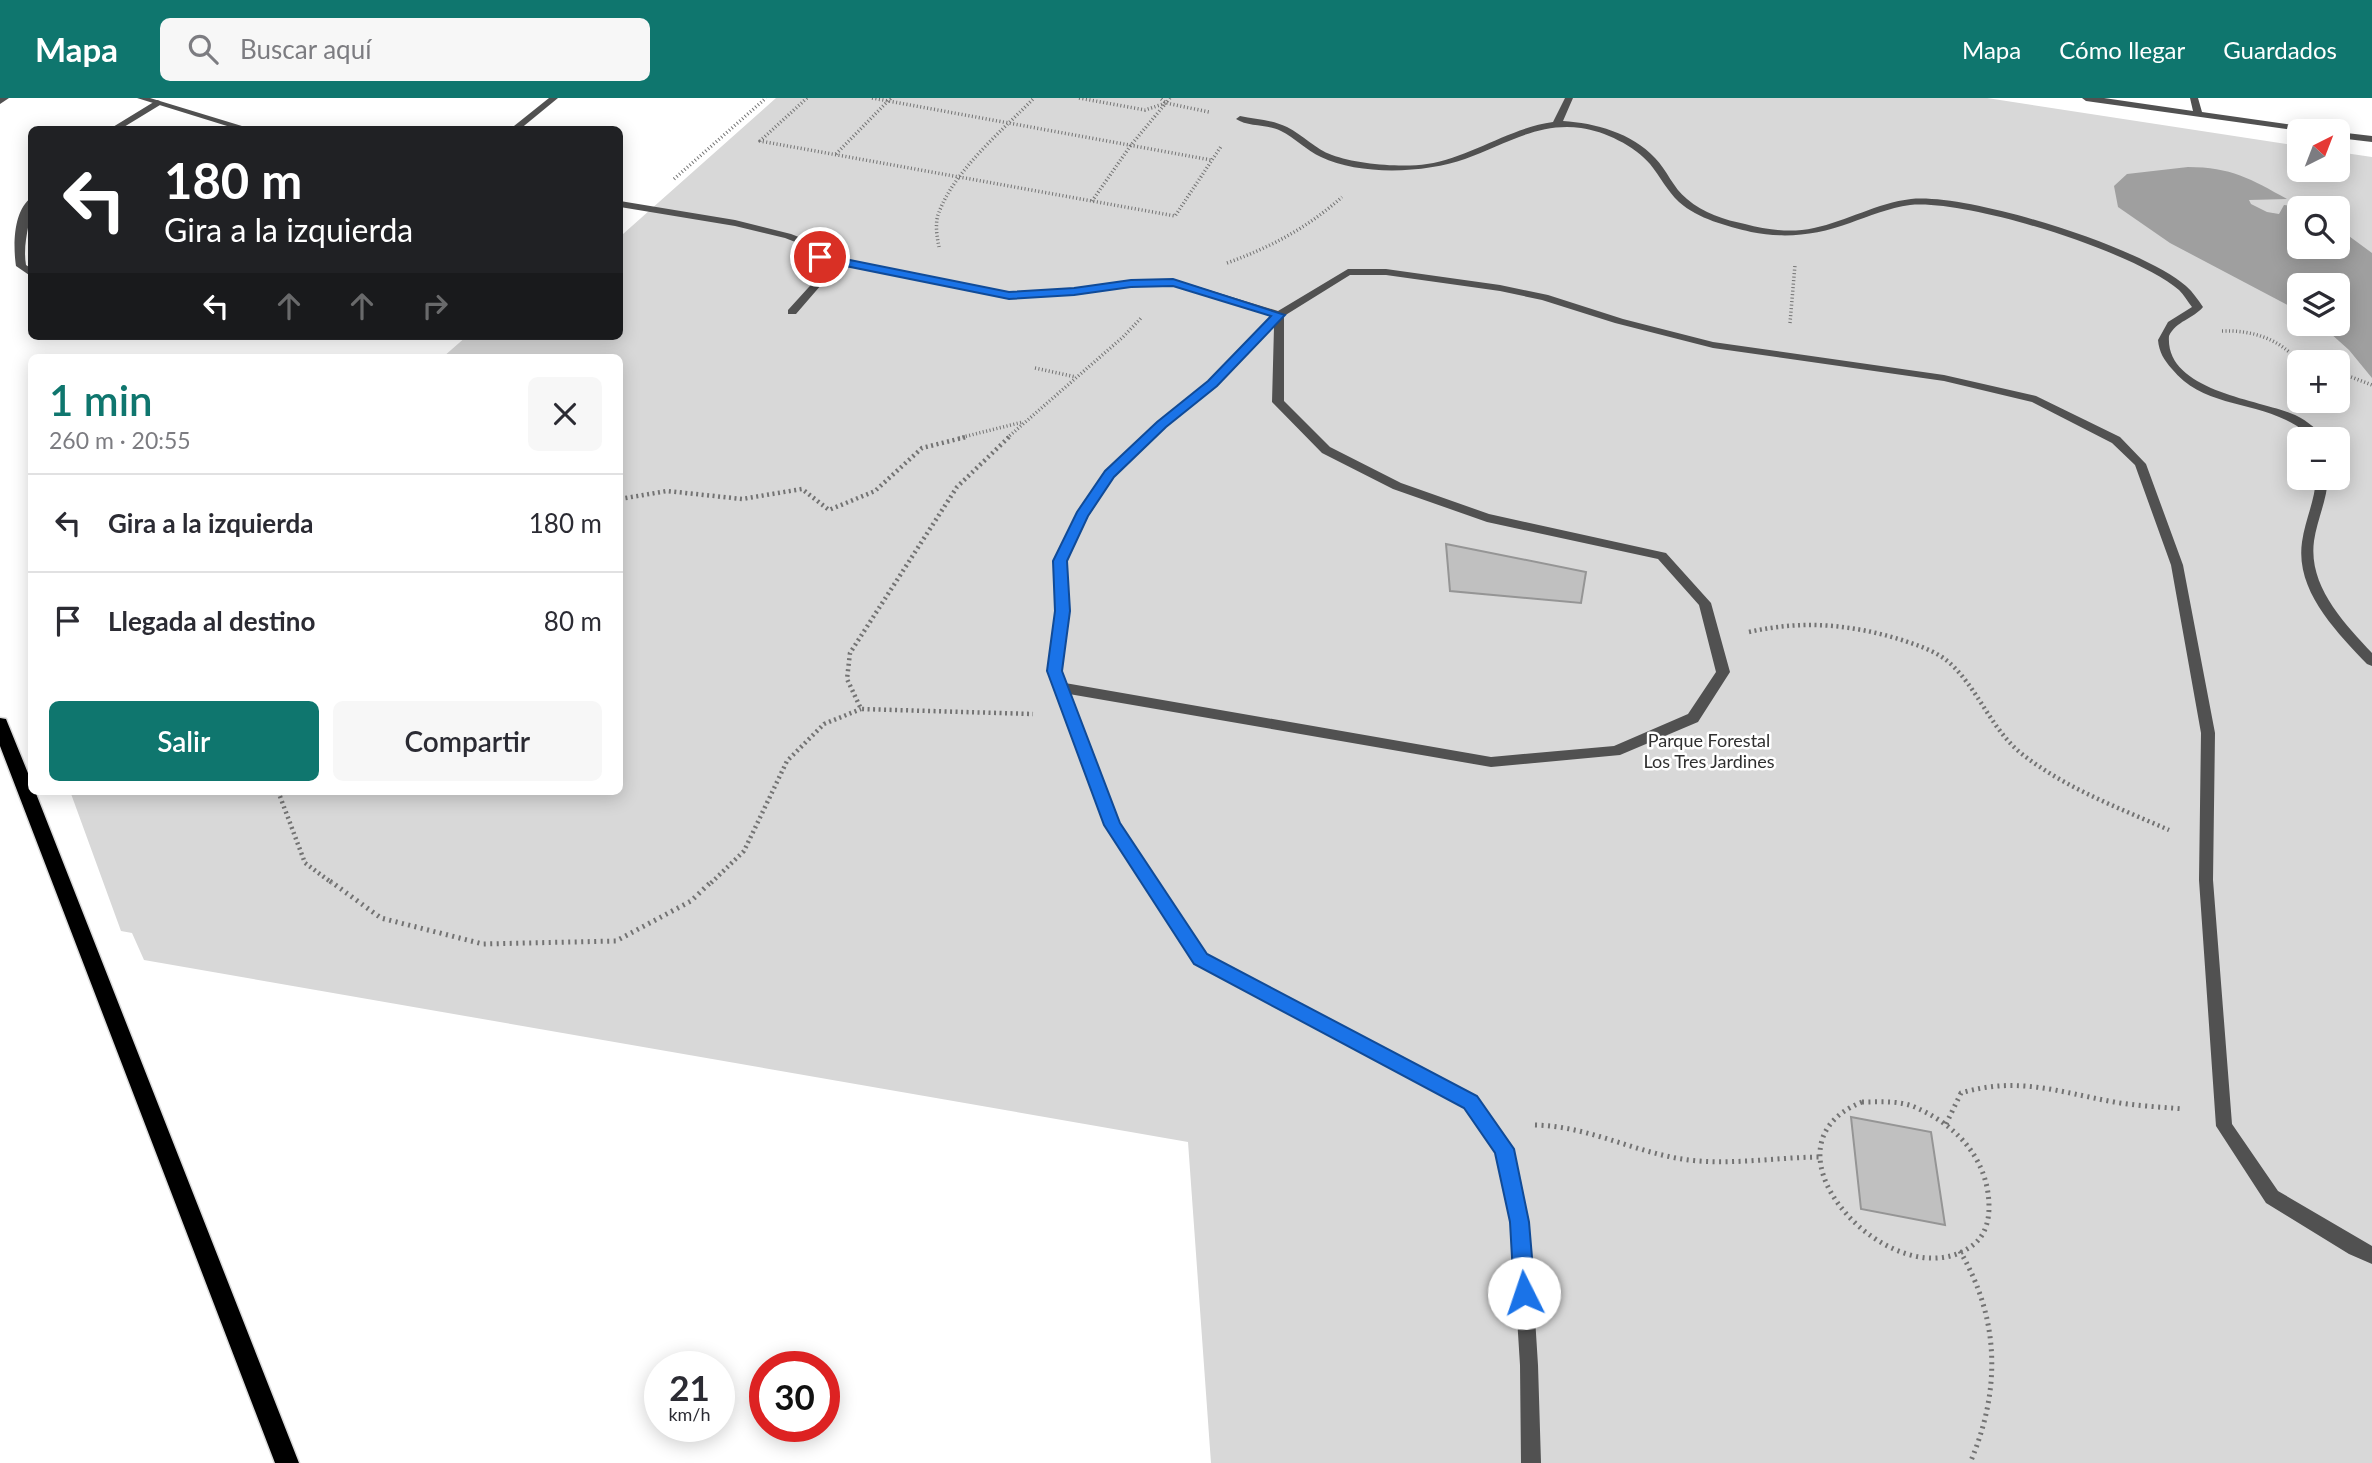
<!DOCTYPE html>
<html lang="es">
<meta charset="utf-8">
<style>
body{margin:0;font-family:Lato,sans-serif;background:#f7f7f7;color:#2b2b33;height:100vh;display:flex;flex-direction:column;font-size:26px;white-space:nowrap}
*{box-sizing:border-box;margin:0}
p{font-size:23px;color:#7c7c81}
.icon{flex:none;width:38px;height:38px;fill:none;stroke:currentColor;stroke-width:2;stroke-linecap:round;stroke-linejoin:round}
.map{position:relative;flex:1;overflow:hidden}
.panel{position:absolute;left:28px;top:256px;width:595px;height:441px;display:flex;flex-direction:column;background:#fff;border-radius:10px;box-shadow:0 4px 18px #0003}
.panel>*{flex:none}
.banner{position:absolute;left:28px;top:28px;width:595px;height:214px;border-radius:10px;box-shadow:0 4px 18px #0003;background:#202124;color:#fff;overflow:hidden}
.needle{width:46px;rotate:42deg}
.tools{position:absolute;left:2287px;top:21px;display:grid;gap:14px}
.tools a{display:grid;place-items:center;width:63px;height:63px;border-radius:10px;background:#fff;box-shadow:0 4px 18px #0003;font-size:35px}
.speed{position:absolute;left:644px;top:1253px;display:flex;gap:14px;font-size:35px;font-weight:700;text-align:center}
.speed>*{display:grid;place-content:center;width:91px;height:91px;border-radius:50%;background:#fff;box-shadow:0 4px 18px #0003;line-height:1}
.speed small{font-size:18px;font-weight:400}
.speed .limit{border:10px solid #d22;background:#fff;color:#111}
.pin{position:absolute;display:grid;place-items:center;width:60px;height:60px;color:#fff;margin:-30px;border:4px solid #fff;border-radius:50%;box-shadow:0 2px 7px #0007}
.me{position:absolute;width:77px;margin:-38px;rotate:356deg;stroke-linejoin:round;filter:drop-shadow(0 0 5px #0008)}
.turn{display:flex;align-items:center;gap:24px;height:147px;padding:0 21px;font-size:32px}
.turn .icon{width:91px;height:91px;stroke-width:2.5}
.turn b{display:block;font-size:49px;line-height:60px}
.lanes{display:flex;align-items:center;height:66px;padding:0 21px;background:#0003;justify-content:center;gap:35px;direction:ltr}
.lanes .off{opacity:.35}
.round{display:grid;place-items:center;flex:none;width:74px;height:74px;border-radius:10px;background:#f7f7f7}
.head{display:flex;align-items:center;justify-content:space-between;height:119px;padding:0 21px}
h1{font-size:42px;font-weight:600;line-height:52px;color:#0f766e}
.cta{display:flex;gap:14px;margin-top:auto;padding:14px 21px}
.cta a{flex:1;height:80px;border-radius:10px;background:#0f766e;color:#fff;font-size:28px;font-weight:600;line-height:80px;text-align:center}
.cta a+a{background:#f7f7f7;color:#2b2b33}
ul{padding:0;list-style:none}
li{display:flex;align-items:center;gap:21px;height:98px;padding:0 21px;border-top:2px solid #e1e1e2}
li div{flex:1}
li b{display:block;font-size:26px}
li em{font-style:normal}
header{display:flex;align-items:center;gap:42px;box-sizing:border-box;height:98px;padding:0 35px;background:#0f766e;color:#fff}
header strong{font-size:33px}
nav{display:flex;gap:38px;margin-inline-start:auto;font-size:24px}
.search{width:490px;height:63px;background:#f7f7f7;display:flex;align-items:center;gap:18px;box-sizing:border-box;padding:0 24px;border-radius:10px;color:#7c7c81;font-size:26px}
.map>svg:first-child{display:block}
.green{fill:#d8d8d8;fill-rule:evenodd}
.water{fill:#9f9f9f}
.building{fill:#c0c0c0;stroke:#959595;stroke-width:2}
.lines{fill:none;stroke-linecap:round;stroke-linejoin:round}
.primary-casing{stroke:#dbdbdb;stroke-width:3}
.path-far2{stroke:#737373;stroke-width:3.5;stroke-dasharray:1 2.5;stroke-linecap:butt}
.path-far1{stroke:#737373;stroke-width:4.5;stroke-dasharray:2 3.5;stroke-linecap:butt}
.path{stroke:#737373;stroke-width:5;stroke-dasharray:2 4.5;stroke-linecap:butt}
.service{fill:#515151;fill-rule:evenodd}
.minor{fill:#515151;fill-rule:evenodd}
.primary{fill:#000;fill-rule:evenodd}
.route{fill:#1a73e8;stroke:#114b97;stroke-width:2}
.labels{text-anchor:middle;stroke-width:5;stroke-linejoin:round;paint-order:stroke}
.park-label{font-size:18px;fill:#2f2f2f;stroke:#fff}
</style>
<header>
<strong>Mapa</strong>
<div class="search"><svg class="icon" aria-label="search" viewBox="0 0 24 24"><circle cx="10" cy="10" r="6"/><path d="M15 15l6 6"/></svg>Buscar aquí</div>
<nav><a>Mapa</a><a>Cómo llegar</a><a>Guardados</a></nav>
</header>
<div class="map">
<svg width="2372" height="1365" viewBox="0 0 2372 1365">
<rect width="100%" height="100%" fill="#fff"/>
<!-- green -->
<path class="green" d="M776 0H1987L2299 48 2300 72H2338V54L2372 59V1365H1211L1188 1044 144 862 132 835 121 833 70 693H620V259H443L467 238H620V135L623 136ZM2300 110H2338V149H2300ZM2300 187H2338V226H2300ZM2300 264H2338V303H2300ZM2300 341H2338V380H2300Z"/>
<!-- water -->
<path class="water" d="M2188 69C2231 69 2251 81 2287 101L2249 102 2251 106 2267 114 2279 116 2284 107 2305 110H2300V149H2338V130L2372 155V280L2349 252 2320 226H2338V187H2300L2299 213 2170 145 2118 109 2114 88 2127 76Z"/>
<!-- building -->
<path class="building" d="M1446 446 1586 474 1581 505 1450 493Z
M1851 1019 1931 1034 1945 1127 1861 1111Z"/>
<g class="lines">
<!-- primary casing -->
<g class="primary-casing">
<path id="primary" d="M0 620 6 621 8 626 32 685V693H35L299 1365H275L0 648Z"/>
</g>
<!-- path-far2 -->
<path class="path-far2" d="M807 0 760 43 1175 118 1222 47
M872 0 1211 62
M1079 0 1145 12 1166 5 1160 0
M1170 0 1166 5 1209 14
M836 56 891 0
M674 81 766 0
M1092 103 1131 47 1166 5
M939 149C937 139 935 127 938 117 953 73 1003 32 1034 0
M1227 165C1271 149 1307 130 1342 99
M1790 225 1795 167
M2222 233C2253 232 2280 241 2300 265
M2295 258 2313 264
M1035 270 1076 279
M2338 274 2372 287
M959 340 1023 324
M1007 340 1123 239 1142 219"/>
<!-- path-far1 -->
<path class="path-far1" d="M1009 339 957 389 850 555 847 581 861 611 1033 616
M620 401 667 393 742 401 802 391 829 412 875 393 922 350 966 339
M1749 534C1802 522 1850 526 1902 542 1920 548 1939 554 1953 568 1980 595 1992 632 2022 656 2065 690 2119 710 2169 732
M278 693 305 765 332 785
M711 785 744 753 787 663 824 626 861 611"/>
<!-- path -->
<path class="path" d="M330 783 381 820 483 846 616 843 691 803 712 783
M1862 1004C1881 1004 1902 1002 1919 1011 1959 1029 1989 1064 1989 1109 1989 1123 1985 1138 1973 1147 1896 1206 1747 1050 1862 1004Z
M1946 1026 1961 995C2018 978 2059 994 2114 1004 2137 1008 2161 1009 2184 1011
M1535 1027C1585 1028 1628 1051 1676 1060 1724 1069 1774 1059 1822 1059
M1960 1153C2000 1222 2001 1292 1970 1365"/>
<!-- service -->
<path class="service" d="M157 2 160 3V7L119 32H108Z
M32 99C32 122 22 143 26 167L32 171V179L16 168C13 148 13 112 32 99Z
M620 103 735 122 791 136 809 143 823 158 828 179 796 216H788V212L818 179 815 161 803 147 785 140 735 128 620 109Z"/>
<!-- minor -->
<path class="minor" d="M0 0H9L0 6Z
M137 0H150L255 32H240Z
M549 0H558L519 32H509Z
M1565 0H1573L1563 23C1595 25 1632 35 1655 60 1667 72 1673 90 1687 101 1703 115 1725 122 1745 126 1768 132 1791 135 1814 130 1847 123 1877 105 1911 101 1969 95 2142 149 2186 188 2193 194 2198 202 2203 209 2193 221 2176 223 2169 238 2165 292 2255 301 2290 315 2304 320 2315 329 2325 341H2313C2304 333 2297 327 2286 322 2247 303 2201 307 2172 271 2164 262 2159 254 2158 242L2168 224 2192 209C2188 204 2184 197 2179 192 2135 154 1968 101 1910 107 1889 110 1869 118 1850 125 1817 137 1786 141 1751 134 1727 128 1698 121 1679 104 1667 93 1660 78 1650 66 1635 48 1604 33 1581 30 1538 24 1504 47 1465 61 1426 75 1360 78 1321 59 1306 52 1295 40 1281 33 1267 26 1248 29 1236 21L1240 18C1255 21 1272 22 1287 29 1303 37 1315 51 1332 57 1356 66 1402 70 1427 66 1471 59 1509 30 1553 24Z
M2082 0H2104L2193 13 2190 0H2198L2202 14 2315 30 2319 33H2300L2086 3Z
M2338 34 2372 38V44L2338 40Z
M820 157 1009 194 1075 190 1131 182 1173 181 1278 213 1348 171H1386L1500 187 1548 197 1623 221 1713 244 1944 277 2036 298 2120 339 2146 366 2183 467 2215 635 2213 782 2232 1026 2278 1093 2372 1148V1166L2349 1156 2266 1105 2216 1028 2199 782 2201 635 2171 467 2135 367 2112 345 2032 304 1944 283 1713 250 1615 225 1542 202 1500 193 1386 177H1350L1284 218V303L1330 349 1401 385 1489 416 1666 455 1711 505 1730 574 1698 624 1620 657 1491 669 1069 596 1118 725 1205 856 1476 999 1510 1045 1529 1124 1538 1267 1541 1365H1521L1520 1267 1511 1124 1496 1054 1464 1009 1195 866 1105 727 1047 573 1056 513 1054 463 1078 415 1106 373 1158 325 1208 284 1272 218 1172 187 1131 188 1075 196 1009 200 817 162 815 160ZM1274 229 1272 304 1322 355 1393 391 1487 424 1658 461 1699 507 1716 574 1688 616 1614 648 1491 659 1065 585 1061 573 1068 513 1066 463 1088 419 1114 379 1166 329 1216 288Z
M2316 380H2328C2327 402 2317 422 2314 443 2308 488 2344 525 2372 555V568L2367 566C2337 534 2295 493 2302 444 2305 422 2315 403 2316 380Z"/>
<!-- primary -->
<use href="#primary" class="primary"/>
</g>
<!-- route -->
<path class="route" d="M820 156 1009 194 1074 190 1131 182 1173 181 1285 217 1217 288 1166 329 1114 379 1088 418 1067 463 1070 513 1062 573 1120 725 1207 856 1477 998 1514 1051 1529 1124 1535 1195 1532 1202 1524 1206 1517 1202 1514 1195 1510 1124 1495 1055 1464 1010 1194 866 1104 727 1047 573 1055 513 1053 463 1077 414 1105 373 1157 324 1208 283 1271 218 1173 188 1131 189 1074 197 1009 201 816 162 814 159Z"/>
<g class="labels">
<!-- park labels -->
<g class="park-label">
<text x="1709" y="649">Parque Forestal<tspan x="1709" dy="21">Los Tres Jardines</tspan></text>
</g>
</g>
</svg>
<div class="tools">
<a><svg class="needle" viewBox="-14 -14 28 28"><path d="M0-13l5 13h-10z" fill="#e53935"/><path d="M0 13l5-13h-10z" fill="#7c7c81"/></svg></a>
<a><svg class="icon" aria-label="search" viewBox="0 0 24 24"><circle cx="10" cy="10" r="6"/><path d="M15 15l6 6"/></svg></a>
<a><svg class="icon" aria-label="layers" viewBox="0 0 24 24"><path d="M12 4l9 5-9 5-9-5zM3 14l9 5 9-5"/></svg></a>
<a>+</a>
<a>−</a>
</div>
<div class="speed"><div>21<small>km/h</small></div><div class="limit">30</div></div>
<div class="pin" style="left:820px;top:159px;background:#d93025"><svg class="icon" aria-label="arrive" viewBox="0 0 24 24"><path d="M6 21V4h12l-3 4 3 4H6"/></svg></div>
<svg class="me" style="left:1524px;top:1195px" viewBox="-20 -20 40 40"><circle r="19" fill="#fff"/><path d="M0-13L10 11 0 6-10 11z" fill="#1a73e8"/></svg>
<div class="banner">
<div class="turn"><svg class="icon" aria-label="left" viewBox="0 0 24 24"><path d="M17 20v-9H6M10 6l-5 5 5 5"/></svg><div><b>180 m</b>Gira a la izquierda</div></div>
<div class="lanes"><svg class="icon" aria-label="left" viewBox="0 0 24 24"><path d="M17 20v-9H6M10 6l-5 5 5 5"/></svg><svg class="icon off" aria-label="ahead" viewBox="0 0 24 24"><path d="M12 20V5M6 11l6-6 6 6"/></svg><svg class="icon off" aria-label="ahead" viewBox="0 0 24 24"><path d="M12 20V5M6 11l6-6 6 6"/></svg><svg class="icon off" aria-label="right" viewBox="0 0 24 24"><path d="M7 20v-9h11M14 6l5 5-5 5"/></svg></div>
</div>
<section class="panel">
<div class="head"><div><h1>1 min</h1><p>260 m · 20:55</p></div><a class="round"><svg class="icon" aria-label="close" viewBox="0 0 24 24"><path d="M6 6l12 12M18 6L6 18"/></svg></a></div>
<ul>
<li><svg class="icon" aria-label="left" viewBox="0 0 24 24"><path d="M17 20v-9H6M10 6l-5 5 5 5"/></svg><div><b>Gira a la izquierda</b></div><em>180 m</em></li>
<li><svg class="icon" aria-label="arrive" viewBox="0 0 24 24"><path d="M6 21V4h12l-3 4 3 4H6"/></svg><div><b>Llegada al destino</b></div><em>80 m</em></li>
</ul>
<div class="cta"><a>Salir</a><a>Compartir</a></div>
</section>
</div>
